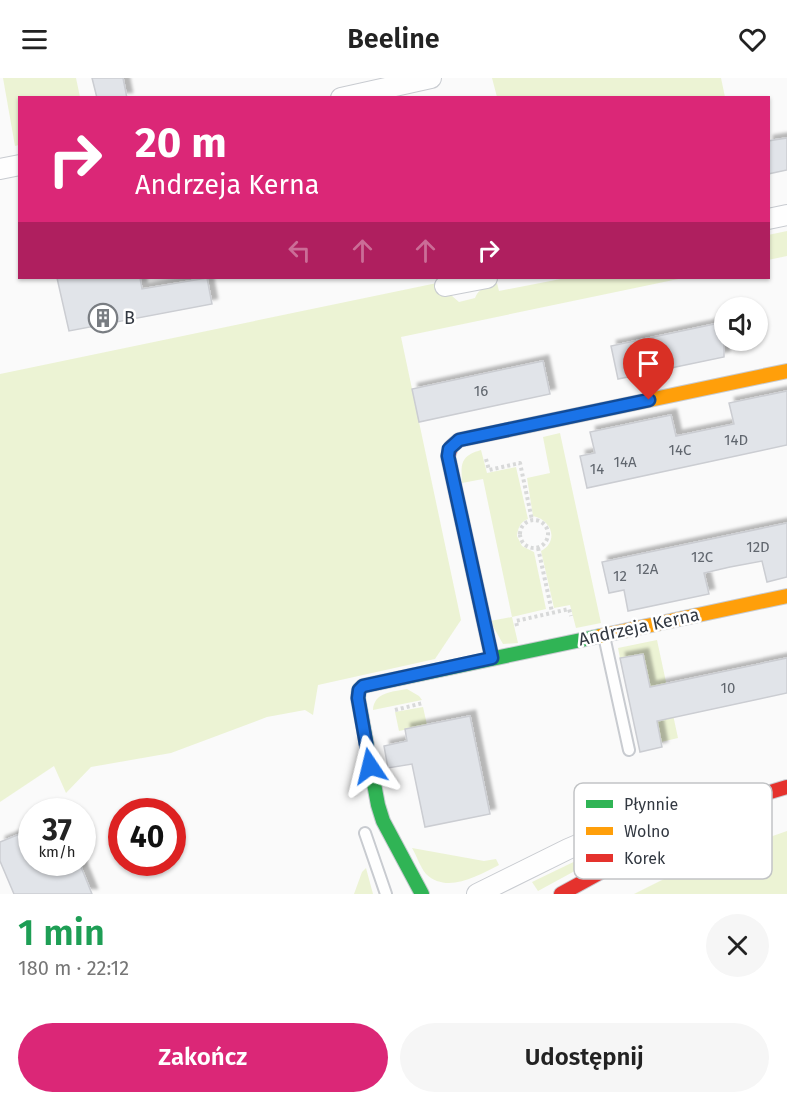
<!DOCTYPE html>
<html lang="pl">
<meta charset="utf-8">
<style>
body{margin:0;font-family:"Fira Sans",sans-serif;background:#f6f6f6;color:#222;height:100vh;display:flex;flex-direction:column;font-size:22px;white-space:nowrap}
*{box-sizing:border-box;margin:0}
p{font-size:20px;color:#767676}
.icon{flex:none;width:33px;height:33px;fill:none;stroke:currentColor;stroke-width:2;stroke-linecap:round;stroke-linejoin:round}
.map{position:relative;height:816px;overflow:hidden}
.drawer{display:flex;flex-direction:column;background:#fff;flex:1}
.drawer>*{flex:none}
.guide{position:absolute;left:18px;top:18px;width:752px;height:183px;border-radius:0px;box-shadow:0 2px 4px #0004;background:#db2777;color:#fff;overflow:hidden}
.fabs{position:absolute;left:714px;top:219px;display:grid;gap:12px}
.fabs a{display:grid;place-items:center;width:54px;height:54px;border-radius:50%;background:#fff;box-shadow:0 2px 4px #0004;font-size:30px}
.speed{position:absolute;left:18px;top:720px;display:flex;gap:12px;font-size:30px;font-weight:700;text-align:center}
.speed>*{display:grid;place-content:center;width:78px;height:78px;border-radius:50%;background:#fff;box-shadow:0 2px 4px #0004;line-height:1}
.speed small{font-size:15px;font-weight:400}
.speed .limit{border:9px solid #d22;background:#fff;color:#111}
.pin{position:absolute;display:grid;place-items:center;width:51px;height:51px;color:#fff;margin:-62px -26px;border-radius:50% 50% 50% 0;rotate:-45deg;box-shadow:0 0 6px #0007}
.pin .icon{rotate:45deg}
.me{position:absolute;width:66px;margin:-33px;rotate:350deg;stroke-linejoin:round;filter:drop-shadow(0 0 4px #0008)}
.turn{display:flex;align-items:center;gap:21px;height:126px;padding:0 18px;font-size:27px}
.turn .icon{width:78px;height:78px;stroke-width:2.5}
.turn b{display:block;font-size:42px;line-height:51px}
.lanes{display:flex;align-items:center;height:57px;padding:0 18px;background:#0003;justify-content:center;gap:30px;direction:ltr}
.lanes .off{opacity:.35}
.round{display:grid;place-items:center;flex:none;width:63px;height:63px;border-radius:32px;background:#f6f6f6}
.overview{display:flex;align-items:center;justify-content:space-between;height:102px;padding:0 18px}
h1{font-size:36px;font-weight:600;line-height:45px;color:#1e9e55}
.primary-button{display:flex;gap:12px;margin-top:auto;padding:12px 18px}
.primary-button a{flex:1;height:69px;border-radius:36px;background:#db2777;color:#fff;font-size:24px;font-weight:600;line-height:69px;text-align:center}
.primary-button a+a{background:#f6f6f6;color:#222}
header{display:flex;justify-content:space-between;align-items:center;height:78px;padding:0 18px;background:#fff;font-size:27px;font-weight:600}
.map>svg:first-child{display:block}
.green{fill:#ecf3d4}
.building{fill:#e1e4e9;stroke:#cbcdd2;stroke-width:1.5;filter:url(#shadow)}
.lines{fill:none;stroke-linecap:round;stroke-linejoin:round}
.lane-casing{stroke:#c8cbd0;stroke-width:14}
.street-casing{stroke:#c8cbd0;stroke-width:22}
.fast-casing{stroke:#c8cbd0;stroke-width:16}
.slow-casing{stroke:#c8cbd0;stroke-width:16}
.jam-casing{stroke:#c8cbd0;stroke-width:16}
.path{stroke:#d8d9d9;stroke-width:4;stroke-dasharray:3 3;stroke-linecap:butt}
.lane{stroke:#fefefe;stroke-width:10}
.street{stroke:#fefefe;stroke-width:20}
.fast{stroke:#30b455;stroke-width:14}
.slow{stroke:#ff9f0a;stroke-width:14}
.jam{stroke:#e5322d;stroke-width:14}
.route-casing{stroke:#114b97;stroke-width:15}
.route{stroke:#1a73e8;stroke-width:10}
.labels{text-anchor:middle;stroke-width:5;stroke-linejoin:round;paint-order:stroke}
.number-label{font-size:15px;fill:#60666e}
.poi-label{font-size:18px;fill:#333942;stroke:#fff;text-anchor:start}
.street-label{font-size:18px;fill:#333942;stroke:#fff}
.key{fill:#fff;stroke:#c2c4c6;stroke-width:1.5}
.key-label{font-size:16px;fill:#333942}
</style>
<header><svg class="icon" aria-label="menu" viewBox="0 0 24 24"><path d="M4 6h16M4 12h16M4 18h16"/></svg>Beeline<svg class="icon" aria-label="heart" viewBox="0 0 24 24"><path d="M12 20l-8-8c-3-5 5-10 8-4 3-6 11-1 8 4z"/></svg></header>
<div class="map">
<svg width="787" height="816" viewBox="0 0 787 816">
<defs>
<filter id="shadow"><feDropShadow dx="5.5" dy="-5.5" stdDeviation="1.5" flood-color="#0004"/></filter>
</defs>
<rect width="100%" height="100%" fill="#fafafa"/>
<!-- green -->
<path class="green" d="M3 0H76L80 19 20 20 19 67 15 68Z
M492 0H721L725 19H497Z
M787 153V178L768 182V157Z
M566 200H683L401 259 461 542 435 581 318 607 313 637 305 632 267 639 171 675 91 689 66 715 54 688 0 724V296L437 205 459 224 475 220C479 210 487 208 497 205L499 213Z
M560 355 601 545 576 550 570 527 554 530 541 473C559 463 552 442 533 438L527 400 550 395 543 359Z
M481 372 487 395 516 389 528 441C520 444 518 450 517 458L522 468 534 474 546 531 512 539 518 565 503 566 490 543 512 539 483 401 462 405C461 386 460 378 481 372Z
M657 562 678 660 661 664 643 576 620 580 618 570Z
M407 611 419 618 422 622 373 632C374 614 392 614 407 611Z
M423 629 427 647 399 653 395 634Z
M650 752 538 813 532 804 588 777Z
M787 753V816H634L696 785Z
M412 770 484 783 496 781 499 787C477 798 447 816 426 796 420 789 417 778 412 770Z
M366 790 373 816H354L362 794Z"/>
<!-- building -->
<path class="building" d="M92 0H123L127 20H97Z
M787 60V92L768 96V63Z
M57 200H140L142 211 207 200 212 226 69 253Z
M724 244V279L618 301 611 268Z
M543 283 550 316 419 344 412 311Z
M787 313V367L587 410 580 378 595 375 590 354 671 337 676 358 734 346 729 325Z
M787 445V499L767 504 762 483 730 489 704 495 709 516 628 533 624 512 609 515 602 484Z
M643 576 650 609 787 580V615L657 643 662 669 640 674 620 580Z
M470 638 490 736 425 749 412 686 388 690 384 668 407 663 405 651Z
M32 751V784H79L92 816H14L0 783V764Z"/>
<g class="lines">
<!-- lane casing -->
<g class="lane-casing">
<path id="lane" d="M604 558 629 672
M365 755 386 816"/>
</g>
<!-- street casing -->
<g class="street-casing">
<path id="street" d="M341 20 431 0
M0 91 20 87
M768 141 787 137
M445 208 487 200
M477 816 568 771 636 742 671 733H707"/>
</g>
<!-- fast casing -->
<g class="fast-casing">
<path id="fast" d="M422 816 383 743 378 727 358 620 359 612 363 608 600 558"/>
</g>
<!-- slow casing -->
<g class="slow-casing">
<path id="slow" d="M507 352 787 293
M600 558 787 518"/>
</g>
<!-- jam casing -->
<g class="jam-casing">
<path id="jam" d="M492 580 448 378 451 369 459 362 507 352
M561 816 663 760 707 733 787 709"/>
</g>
<!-- path -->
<path class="path" d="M486 381 489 392 520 385 532 442
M520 456a14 14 0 1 1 28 0a14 14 0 1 1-28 0Z
M538 470 552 534
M517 548 516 543 569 531 571 538
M395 632 423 625"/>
<!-- lane -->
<use href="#lane" class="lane"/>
<!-- street -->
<use href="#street" class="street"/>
<!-- fast -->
<use href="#fast" class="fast"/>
<!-- slow -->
<use href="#slow" class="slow"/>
<!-- jam -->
<use href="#jam" class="jam"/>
</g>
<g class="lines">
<!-- route casing -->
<g class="route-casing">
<path id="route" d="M370 688 358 620 359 612 363 608 492 580 448 378 449 371 459 362 649 322"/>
</g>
<!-- route -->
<use href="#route" class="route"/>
</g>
<!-- icons -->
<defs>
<g id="building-ring" transform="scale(1.5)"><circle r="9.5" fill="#fff" stroke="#797d82" stroke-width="1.5"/><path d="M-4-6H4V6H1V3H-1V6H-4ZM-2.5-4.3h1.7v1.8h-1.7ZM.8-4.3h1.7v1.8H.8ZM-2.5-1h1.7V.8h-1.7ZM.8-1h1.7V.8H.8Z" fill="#797d82"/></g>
</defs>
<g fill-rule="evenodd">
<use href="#building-ring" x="103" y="240"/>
</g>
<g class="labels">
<!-- number labels -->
<g class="number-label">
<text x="481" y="318">16</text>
<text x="736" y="367">14D</text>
<text x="680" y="377">14C</text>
<text x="625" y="389">14A</text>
<text x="597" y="396">14</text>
<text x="758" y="474">12D</text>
<text x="702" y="484">12C</text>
<text x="647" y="496">12A</text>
<text x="620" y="503">12</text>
<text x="728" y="615">10</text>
</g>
<!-- poi labels -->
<g class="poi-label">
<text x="124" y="246">B</text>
</g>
<!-- street labels -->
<g class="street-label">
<text transform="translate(639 549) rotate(-12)" y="6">Andrzeja Kerna</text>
</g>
</g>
<!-- legend -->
<rect x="574" y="705" width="198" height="96" rx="9" class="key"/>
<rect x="586" y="722" width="27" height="8" fill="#30b455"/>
<rect x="586" y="749" width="27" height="8" fill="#ff9f0a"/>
<rect x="586" y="776" width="27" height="8" fill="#e5322d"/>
<g class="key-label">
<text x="624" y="732">Płynnie</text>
<text x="624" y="759">Wolno</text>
<text x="624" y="786">Korek</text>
</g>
</svg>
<div class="fabs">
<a><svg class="icon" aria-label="sound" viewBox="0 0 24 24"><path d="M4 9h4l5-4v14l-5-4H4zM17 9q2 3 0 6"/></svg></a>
</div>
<div class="speed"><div>37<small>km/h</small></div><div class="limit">40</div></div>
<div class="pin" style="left:649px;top:322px;background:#d93025"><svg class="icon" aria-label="arrive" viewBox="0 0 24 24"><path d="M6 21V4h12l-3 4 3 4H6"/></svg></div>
<svg class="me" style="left:370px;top:688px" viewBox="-20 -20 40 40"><path d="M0-17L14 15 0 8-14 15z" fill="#1a73e8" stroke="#fff" stroke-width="4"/></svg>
<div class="guide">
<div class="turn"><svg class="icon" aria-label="right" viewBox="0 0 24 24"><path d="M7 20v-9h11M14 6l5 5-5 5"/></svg><div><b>20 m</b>Andrzeja Kerna</div></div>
<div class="lanes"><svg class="icon off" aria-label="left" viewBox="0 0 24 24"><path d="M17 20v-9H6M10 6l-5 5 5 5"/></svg><svg class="icon off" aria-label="ahead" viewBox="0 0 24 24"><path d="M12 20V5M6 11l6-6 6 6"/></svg><svg class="icon off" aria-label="ahead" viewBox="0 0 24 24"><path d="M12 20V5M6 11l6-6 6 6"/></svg><svg class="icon" aria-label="right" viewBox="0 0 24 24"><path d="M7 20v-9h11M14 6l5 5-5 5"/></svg></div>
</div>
</div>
<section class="drawer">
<div class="overview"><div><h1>1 min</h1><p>180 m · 22:12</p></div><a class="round"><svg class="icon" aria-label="close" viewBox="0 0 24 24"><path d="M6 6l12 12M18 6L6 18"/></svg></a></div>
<div class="primary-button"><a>Zakończ</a><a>Udostępnij</a></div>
</section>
